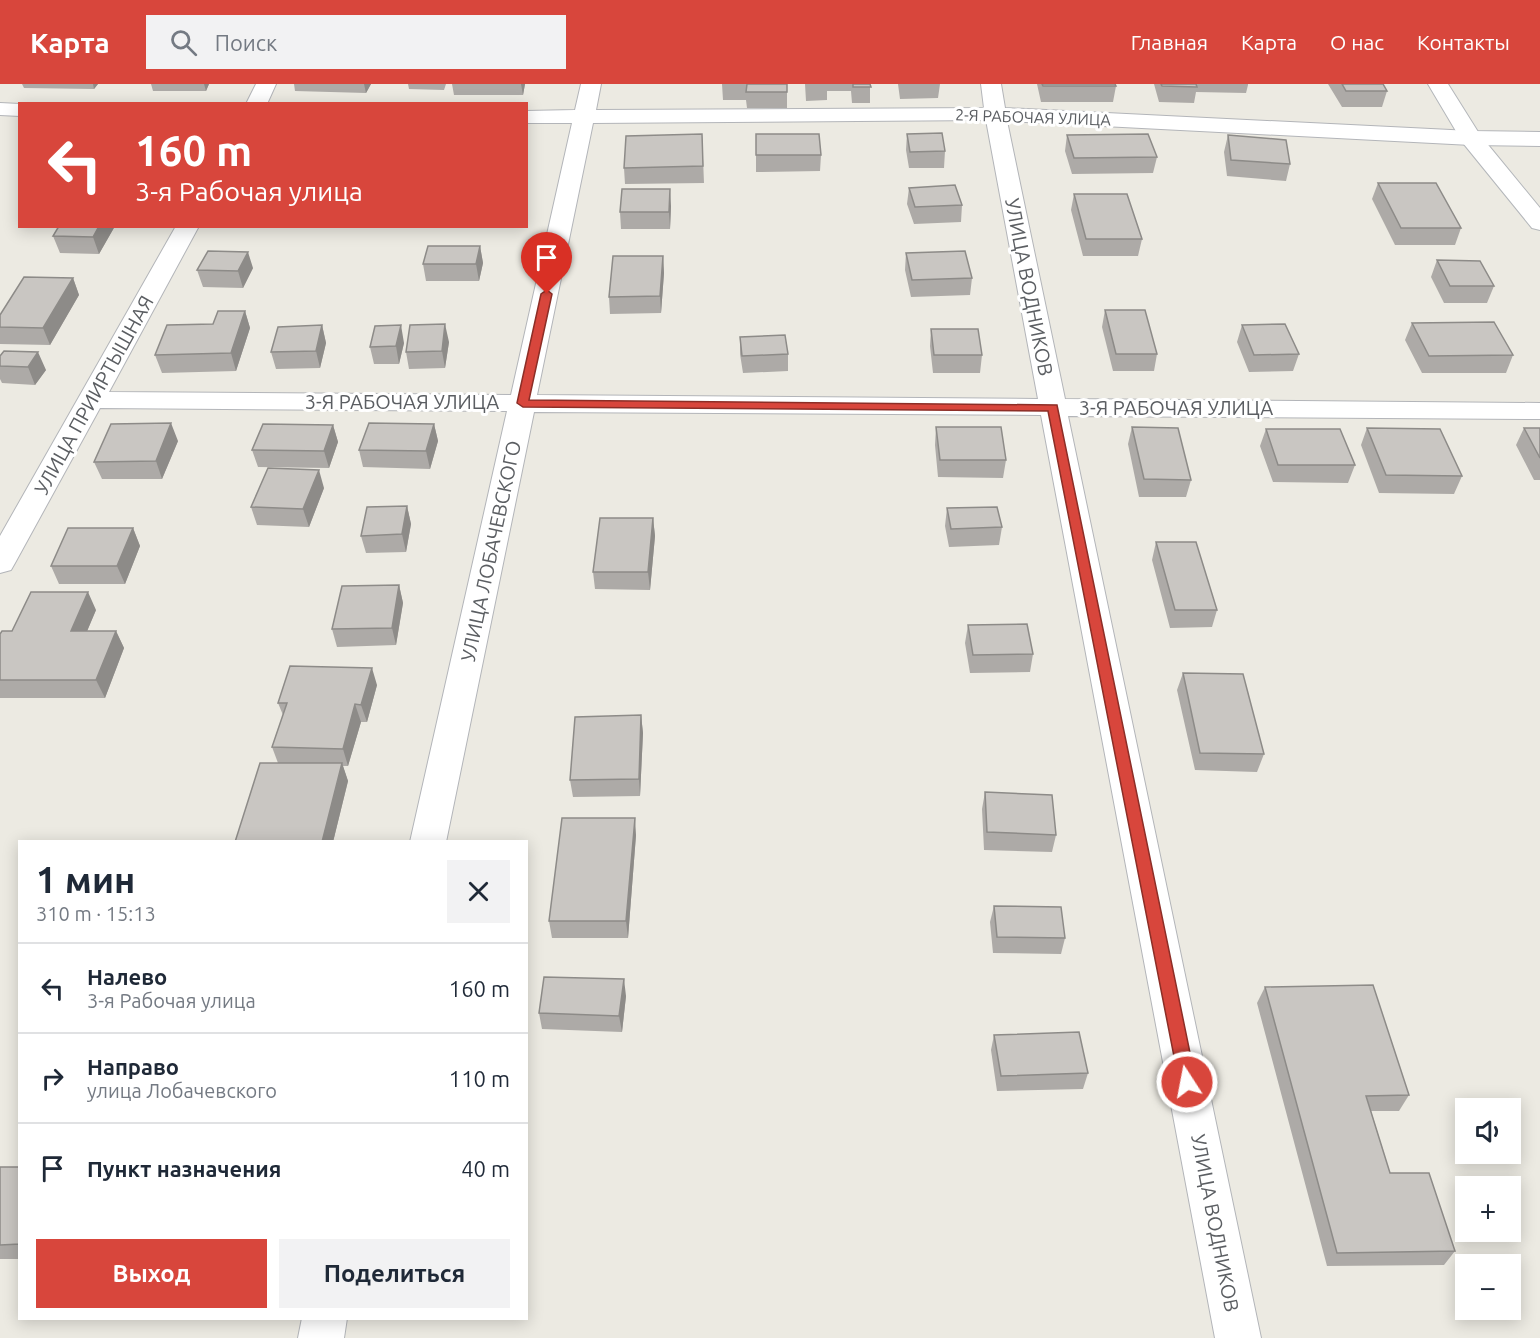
<!DOCTYPE html>
<html lang="ru">
<meta charset="utf-8">
<style>
body{margin:0;font-family:Ubuntu,sans-serif;background:#f2f2f3;color:#1f2937;height:100vh;display:flex;flex-direction:column;font-size:22px;white-space:nowrap}
*{box-sizing:border-box;margin:0}
p{font-size:20px;color:#747a83}
.icon{flex:none;width:33px;height:33px;fill:none;stroke:currentColor;stroke-width:2;stroke-linecap:round;stroke-linejoin:round}
.map{position:relative;flex:1;overflow:hidden}
.drawer{position:absolute;left:18px;top:756px;width:510px;height:480px;display:flex;flex-direction:column;background:#fff;border-radius:0px;box-shadow:0 3px 15px #0003}
.drawer>*{flex:none}
.top-card{position:absolute;left:18px;top:18px;width:510px;height:126px;border-radius:0px;box-shadow:0 3px 15px #0003;background:#d8463c;color:#fff;overflow:hidden}
.controls{position:absolute;left:1455px;top:1014px;display:grid;gap:12px}
.controls a{display:grid;place-items:center;width:66px;height:66px;border-radius:0px;background:#fff;box-shadow:0 3px 15px #0003;font-size:30px}
.pin{position:absolute;display:grid;place-items:center;width:51px;height:51px;color:#fff;margin:-62px -26px;border-radius:50% 50% 50% 0;rotate:-45deg;box-shadow:0 0 6px #0007}
.pin .icon{rotate:45deg}
.me{position:absolute;width:66px;margin:-33px;rotate:349deg;stroke-linejoin:round;filter:drop-shadow(0 0 4px #0008)}
.turn{display:flex;align-items:center;gap:21px;height:126px;padding:0 18px;font-size:27px}
.turn .icon{width:78px;height:78px;stroke-width:2.5}
.turn b{display:block;font-size:42px;line-height:51px}
.round{display:grid;place-items:center;flex:none;width:63px;height:63px;border-radius:0px;background:#f2f2f3}
.headline{display:flex;align-items:center;justify-content:space-between;height:102px;padding:0 18px}
h1{font-size:36px;font-weight:700;line-height:45px}
.cta{display:flex;gap:12px;margin-top:auto;padding:12px 18px}
.cta a{flex:1;height:69px;border-radius:0px;background:#d8463c;color:#fff;font-size:24px;font-weight:700;line-height:69px;text-align:center}
.cta a+a{background:#f2f2f3;color:#1f2937}
ul{padding:0;list-style:none}
li{display:flex;align-items:center;gap:18px;height:90px;padding:0 18px;border-top:2px solid #e0e1e3}
li div{flex:1}
li b{display:block;font-size:22px}
li em{font-style:normal}
header{display:flex;align-items:center;gap:36px;box-sizing:border-box;height:84px;padding:0 30px;background:#d8463c;color:#fff}
header strong{font-size:28px}
nav{display:flex;gap:33px;margin-inline-start:auto;font-size:21px}
.search{width:420px;height:54px;background:#f2f2f3;display:flex;align-items:center;gap:15px;box-sizing:border-box;padding:0 21px;border-radius:0px;color:#747a83;font-size:22px}
.map>svg:first-child{display:block}
.lines{fill:none;stroke-linecap:round;stroke-linejoin:round}
.minor-casing{stroke:#b3b5b9;stroke-width:2}
.secondary-casing{stroke:#b4b7bb;stroke-width:2}
.minor{fill:#fff;fill-rule:evenodd}
.secondary{fill:#fff;fill-rule:evenodd}
.wall{fill:#adaaa7}
.shaded-wall{fill:#8d8b88}
.building{fill:#c9c6c2;stroke:#8d8b88;stroke-width:1.5}
.route{fill:#d8463c;stroke:#8c2e27;stroke-width:1.5}
.labels{text-anchor:middle;stroke-width:6;stroke-linejoin:round;paint-order:stroke}
.far-street-label{font-size:16px;fill:#5b5e62;stroke:#fff}
.street-label{font-size:20px;fill:#5b5e62;stroke:#fff}
</style>
<header>
<strong>Карта</strong>
<div class="search"><svg class="icon" aria-label="search" viewBox="0 0 24 24"><circle cx="10" cy="10" r="6"/><path d="M15 15l6 6"/></svg>Поиск</div>
<nav><a>Главная</a><a>Карта</a><a>О нас</a><a>Контакты</a></nav>
</header>
<div class="map">
<svg width="1540" height="1254" viewBox="0 0 1540 1254">
<rect width="100%" height="100%" fill="#eceae2"/>
<g class="lines">
<!-- minor casing -->
<g class="minor-casing">
<path id="minor" d="M256 0H276L267 20H246Z
M581 0H601L596 26 984 24 981 0H1001L1005 24 1471 47 1540 48V62L1471 61 1007 37 1065 315 1540 319V335L1068 332 1261 1254H1215L1041 331 534 328 446 758H410L507 327 100 324 15 479 11 486 0 489V452L176 142H199L109 308 511 311 572 39H526V27L575 26ZM986 36 1038 315 537 311 593 39Z
M0 19 20 20V32L0 31Z
M302 1234H347L344 1254H298Z"/>
</g>
<!-- secondary casing -->
<g class="secondary-casing">
<path id="secondary" d="M1428 0H1448L1480 51 1540 124V146L1532 144 1463 59Z"/>
</g>
<!-- minor -->
<use href="#minor" class="minor"/>
<!-- secondary -->
<use href="#secondary" class="secondary"/>
</g>
<!-- wall -->
<path class="wall" d="M22 0H98L94 5 24 4Z
M151 0H209L206 7H153Z
M294 0H371L366 9 295 7Z
M408 0H446L444 6 409 5Z
M452 0H525L523 11H454Z
M722 0H787V24H747L746 16H723Z
M805 0H870V19H852L851 7H827V16L806 17Z
M898 0H940L938 14 900 15Z
M1037 0H1115L1116 2 1113 18H1041Z
M1154 0H1248V1L1246 9 1196 8 1194 19 1159 18Z
M1328 0H1383L1387 7 1382 23H1342Z
M702 50 704 99 625 100 624 84Z
M756 50 821 71 820 87 756 88Z
M907 50 945 67 944 84H909L906 66Z
M1067 51 1157 73 1153 89 1072 90 1065 67Z
M1228 51 1290 80 1286 97 1227 92 1224 68Z
M1378 99 1461 144 1455 161H1395L1372 115Z
M909 104 962 121 961 138 914 140 907 120Z
M1074 110 1142 155 1138 172H1083L1071 126Z
M671 122 670 145H621L620 128Z
M59 142H115L99 170 60 169 53 152Z
M480 162 483 179 479 197H426L423 180Z
M906 169 972 194 970 211 911 213 905 186Z
M663 172 664 189 661 229 610 230 609 213Z
M1437 176 1494 202 1487 219H1444L1431 193Z
M253 184 243 204 203 203 197 186Z
M73 194 79 211 50 261 0 260V231Z
M1105 226 1157 270 1154 287H1113L1102 243Z
M245 227 250 244 236 287 162 289 155 271 213 240Z
M1412 239 1513 271 1506 289H1422L1405 256Z
M322 241 326 259 320 284 276 285 271 268Z
M1242 241 1299 270 1293 287 1249 288 1237 258Z
M931 245 982 271 980 289H933L930 262Z
M740 253 788 270V287L743 289 740 270Z
M449 258 445 284 409 285 406 268Z
M404 259 399 280H374L370 263Z
M0 272 46 286 35 301 2 299 0 295Z
M434 340 438 357 430 385 363 383 359 366Z
M333 341 338 358 329 384 258 383 252 366Z
M936 343 1006 376 1003 394 938 393 935 361Z
M1132 343 1191 396 1186 413H1139L1128 360Z
M1367 344 1462 392 1454 410 1379 409 1361 361Z
M1524 344H1540V396H1534L1516 361Z
M1266 345 1355 381 1348 399 1273 398 1260 362Z
M178 357 162 395H102L94 378Z
M324 404 309 443 257 441 251 423Z
M407 422 411 440 406 468 366 469 361 452Z
M947 424 1002 443 999 461 949 463 945 442Z
M653 434 655 452 650 506 595 505 593 488Z
M133 444 140 462 125 500H59L51 482Z
M1156 458 1217 526 1212 543 1170 544 1152 476Z
M399 501 403 519 396 561 337 563 332 545Z
M96 526 87 547H116L124 564 105 614H0V550Z
M968 541 1033 570 1030 588 970 589 965 559Z
M1183 589 1264 670 1257 688 1195 686 1177 606Z
M377 601 367 638H361L348 682H343L348 697 333 758H235L278 679 272 663 283 631 278 619Z
M641 631 643 649 640 712 573 713 570 696Z
M985 708 1056 751 1052 768 984 766 982 725Z
M636 751 628 854H552L549 837Z
M994 822 1065 854 1061 870 993 869 990 838Z
M1265 903 1409 1011 1399 1027H1371L1390 1089 1455 1167 1444 1181 1327 1182 1257 919Z
M626 912 622 948 542 945 539 929Z
M994 951 1088 989 1083 1005 997 1007 991 966Z
M0 1083H20V1175H0Z"/>
<!-- shaded-wall -->
<path class="shaded-wall" d="M93 0H98L94 5Z
M204 0H209L206 7Z
M364 0H371L366 9Z
M521 0H525L523 11Z
M670 105 671 122 670 145 669 128Z
M99 142H115L99 170 93 153Z
M480 162 483 179 479 197 476 180Z
M248 168 253 184 243 204 238 187Z
M663 172 664 189 661 229 660 212Z
M73 194 79 211 50 261 43 244Z
M245 227 250 244 236 287 231 269Z
M445 240 449 258 445 284 442 267Z
M322 241 326 259 320 284 316 267Z
M401 241 404 259 399 280 396 262Z
M38 268 46 286 35 301 28 283Z
M171 339 178 357 162 395 156 377Z
M434 340 438 357 430 385 426 367Z
M333 341 338 358 329 384 324 367Z
M319 386 324 404 309 443 303 425Z
M407 422 411 440 406 468 402 450Z
M653 434 655 452 650 506 648 488Z
M133 444 140 462 125 500 117 482Z
M399 501 403 519 396 561 392 544Z
M88 508 96 526 80 564 71 547Z
M116 547 124 564 105 614 96 596Z
M372 584 377 601 367 638 361 621Z
M355 620 361 638 348 682 343 665Z
M641 631 643 649 640 712 639 695Z
M342 679 348 697 333 758H322Z
M635 734 636 751 628 854 626 837Z
M624 895 626 912 622 948 619 932Z"/>
<!-- building -->
<path class="building" d="M747 0H787V8H746Z
M853 0H870L871 3H853Z
M1042 0H1115L1116 2H1043Z
M1161 0H1196L1197 3 1162 2Z
M1342 0H1383L1387 7H1346Z
M942 49 945 67 910 68 907 50Z
M702 50 703 82 624 84 626 52Z
M756 50H819L821 71H756Z
M1148 50 1157 73 1074 74 1067 51Z
M1228 51 1286 56 1290 80 1231 76Z
M1378 99H1436L1461 144H1401Z
M955 101 962 121 915 123 909 104Z
M622 105H670L669 128H620Z
M1074 110H1127L1142 155H1086Z
M59 142H99L93 153 53 152Z
M428 162H480L476 180H423Z
M208 167 248 168 238 187 197 186Z
M965 167 972 194 912 196 906 169Z
M613 172H663L660 212 609 213Z
M1437 176 1480 177 1494 202H1450Z
M24 193 73 194 43 244 0 243V231Z
M1105 226H1145L1157 270H1116Z
M218 227H245L231 269 155 271 167 241 213 240Z
M1494 238 1513 271 1429 272 1412 239Z
M445 240 442 267 406 268 410 241Z
M1285 240 1299 270 1254 271 1242 241Z
M322 241 316 267 271 268 278 243Z
M401 241 396 262 370 263 375 242Z
M931 245H978L982 271H934Z
M785 251 788 270 742 272 740 253Z
M4 267 38 268 28 283 0 282V272Z
M171 339 156 377 94 378 111 340Z
M369 339 434 340 426 367 359 366Z
M263 340 333 341 324 367 252 366Z
M936 343H1001L1006 376H940Z
M1132 343 1178 344 1191 396 1144 395Z
M1367 344 1440 345 1462 392 1386 391Z
M1524 344H1540V374Z
M1266 345H1340L1355 381H1278Z
M268 384 319 386 303 425 251 423Z
M407 422 402 450 361 452 367 423Z
M997 423 1002 443 951 445 947 424Z
M600 434H653L648 488H593Z
M68 444H133L117 482H51Z
M1156 458H1196L1217 526H1175Z
M399 501 392 544 332 545 342 502Z
M31 508H88L71 547H116L96 596H0V550L2 547H12Z
M1027 540 1033 570 973 571 968 541Z
M290 582 372 584 361 621 355 620 343 665 272 663 287 619H278Z
M1183 589 1243 590 1264 670 1200 669Z
M641 631 639 695 570 696 575 633Z
M260 679H342L322 758H235Z
M985 708 1052 711 1056 751 987 748Z
M562 734H635L626 837H549Z
M994 822 1061 823 1065 854 997 853Z
M544 893 624 895 619 932 539 929Z
M1373 901 1409 1011 1366 1012 1390 1089H1429L1455 1167 1337 1169 1265 903Z
M1079 948 1088 989 1001 992 994 951Z
M0 1083H20V1160L0 1161Z"/>
<!-- route -->
<path class="route" d="M547 206 552 210 529 316 1057 321 1196 998 1193 1003 1187 1006 1182 1003 1179 998 1048 327 523 323 517 319 541 210Z"/>
<g class="labels">
<!-- far-street labels -->
<g class="far-street-label">
<text transform="translate(1033 33) rotate(2)" y="6">2-Я РАБОЧАЯ УЛИЦА</text>
</g>
<!-- street labels -->
<g class="street-label">
<text transform="translate(1029 203) rotate(79)" y="7">УЛИЦА ВОДНИКОВ</text>
<text transform="translate(94 311) rotate(-61)" y="7">УЛИЦА ПРИИРТЫШНАЯ</text>
<text x="402" y="325">3-Я РАБОЧАЯ УЛИЦА</text>
<text x="1176" y="331">3-Я РАБОЧАЯ УЛИЦА</text>
<text transform="translate(491 467) rotate(-78)" y="7">УЛИЦА ЛОБАЧЕВСКОГО</text>
<text transform="translate(1215 1139) rotate(79)" y="7">УЛИЦА ВОДНИКОВ</text>
</g>
</g>
</svg>
<div class="controls">
<a><svg class="icon" aria-label="sound" viewBox="0 0 24 24"><path d="M4 9h4l5-4v14l-5-4H4zM17 9q2 3 0 6"/></svg></a>
<a>+</a>
<a>−</a>
</div>
<div class="pin" style="left:547px;top:210px;background:#d93025"><svg class="icon" aria-label="arrive" viewBox="0 0 24 24"><path d="M6 21V4h12l-3 4 3 4H6"/></svg></div>
<svg class="me" style="left:1187px;top:998px" viewBox="-20 -20 40 40"><circle r="17" fill="#d8463c" stroke="#fff" stroke-width="3"/><path d="M0-11L8 9 0 5-8 9z" fill="#fff"/></svg>
<div class="top-card">
<div class="turn"><svg class="icon" aria-label="left" viewBox="0 0 24 24"><path d="M17 20v-9H6M10 6l-5 5 5 5"/></svg><div><b>160 m</b>3-я Рабочая улица</div></div>
</div>
<section class="drawer">
<div class="headline"><div><h1>1 мин</h1><p>310 m · 15:13</p></div><a class="round"><svg class="icon" aria-label="close" viewBox="0 0 24 24"><path d="M6 6l12 12M18 6L6 18"/></svg></a></div>
<ul>
<li><svg class="icon" aria-label="left" viewBox="0 0 24 24"><path d="M17 20v-9H6M10 6l-5 5 5 5"/></svg><div><b>Налево</b><p>3-я Рабочая улица</p></div><em>160 m</em></li>
<li><svg class="icon" aria-label="right" viewBox="0 0 24 24"><path d="M7 20v-9h11M14 6l5 5-5 5"/></svg><div><b>Направо</b><p>улица Лобачевского</p></div><em>110 m</em></li>
<li><svg class="icon" aria-label="arrive" viewBox="0 0 24 24"><path d="M6 21V4h12l-3 4 3 4H6"/></svg><div><b>Пункт назначения</b></div><em>40 m</em></li>
</ul>
<div class="cta"><a>Выход</a><a>Поделиться</a></div>
</section>
</div>
